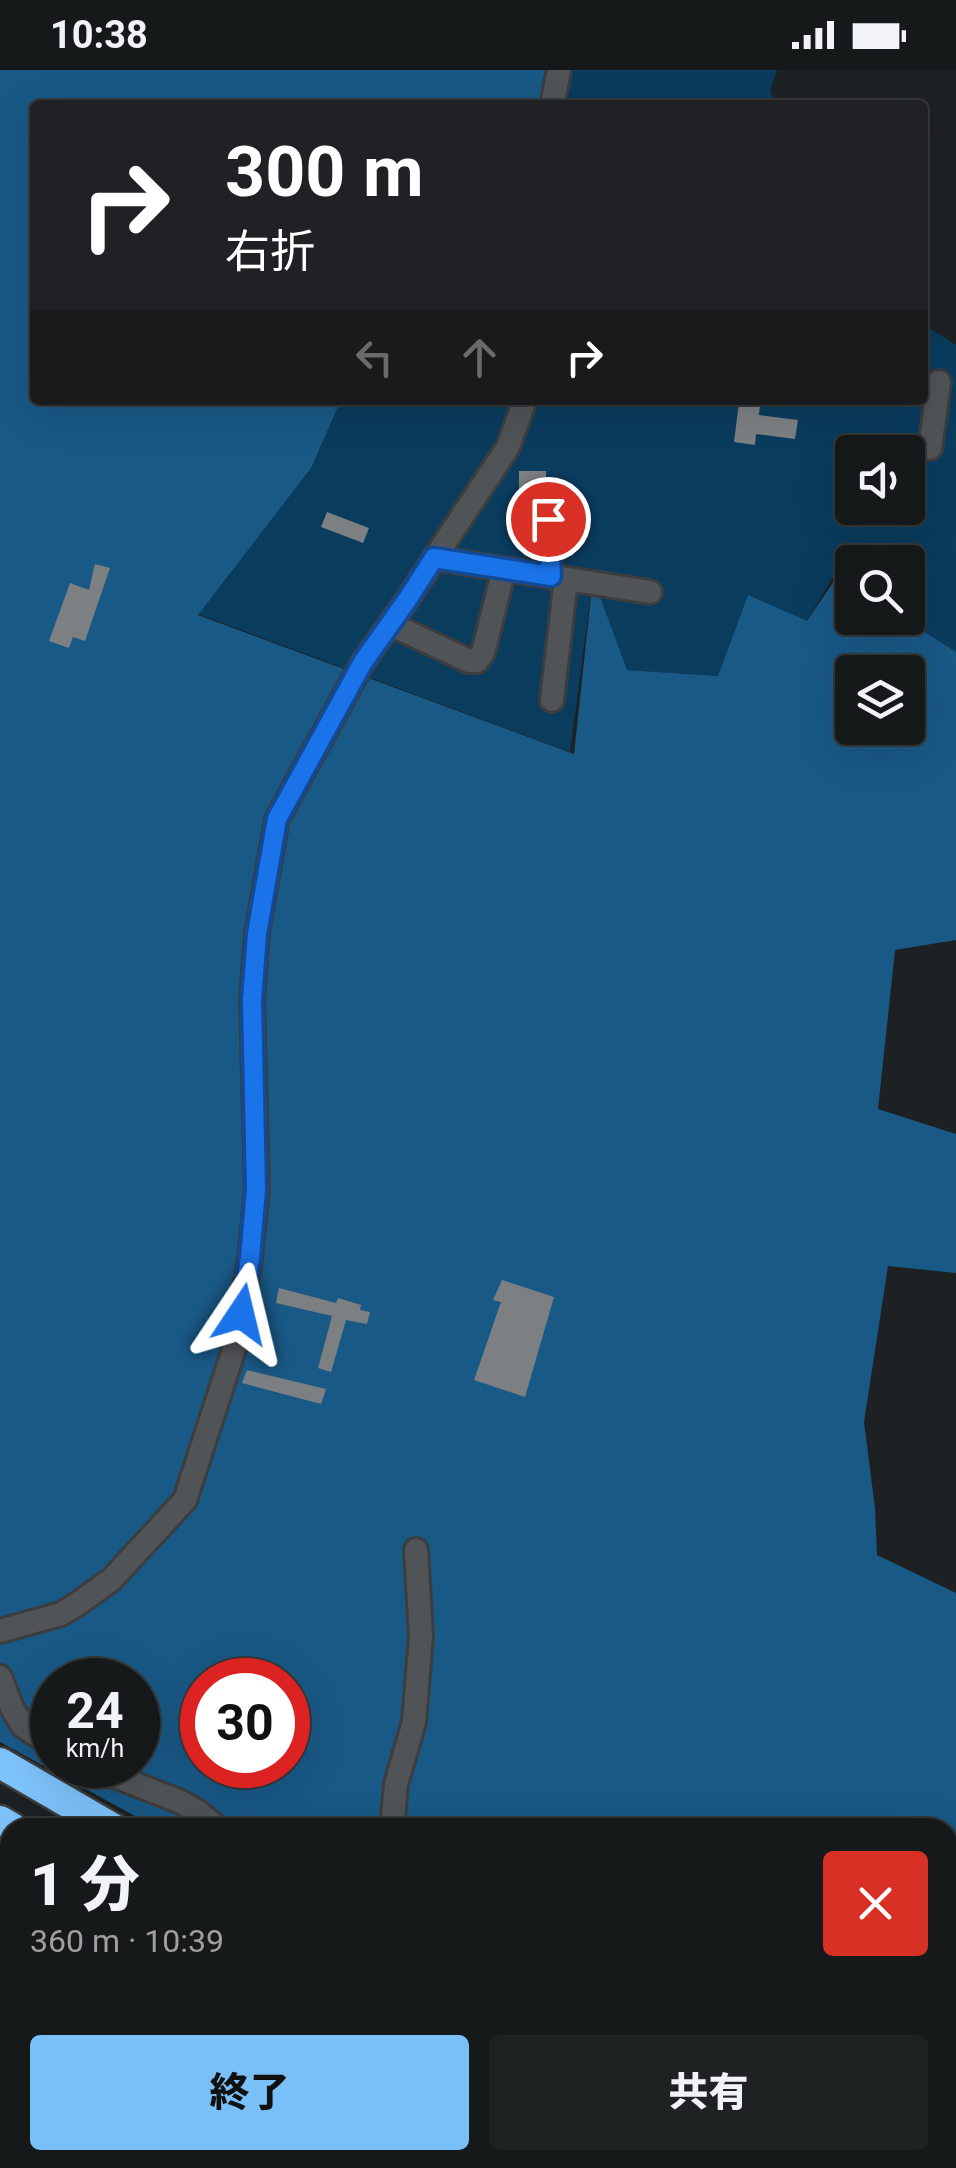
<!DOCTYPE html>
<html lang="ja">
<meta charset="utf-8">
<style>
body{margin:0;font-family:Roboto,"Noto Sans JP",sans-serif;background:#1f2223;color:#f1f3f6;height:100vh;display:flex;flex-direction:column;font-size:38px;white-space:nowrap}
*{box-sizing:border-box;margin:0}
p{font-size:32px;color:#9ea0a2}
.icon{flex:none;width:55px;height:55px;fill:none;stroke:currentColor;stroke-width:2;stroke-linecap:round;stroke-linejoin:round}
.map{position:relative;flex:1;overflow:hidden}
.side{position:absolute;left:0px;top:1748px;width:958px;height:352px;display:flex;flex-direction:column;background:#16191a;border-radius:30px 30px 0 0;box-shadow:0 10px 40px #0002,0 0 0 2px #353839}
.side>*{flex:none}
.banner{position:absolute;left:30px;top:30px;width:898px;height:305px;border-radius:10px;box-shadow:0 10px 40px #0002,0 0 0 2px #353839;background:#202124;color:#fff;overflow:hidden}
.buttons{position:absolute;left:835px;top:365px;display:grid;gap:20px}
.buttons a{display:grid;place-items:center;width:90px;height:90px;border-radius:10px;background:#16191a;box-shadow:0 10px 40px #0002,0 0 0 2px #353839;font-size:50px}
.speed{position:absolute;left:30px;top:1588px;display:flex;gap:20px;font-size:50px;font-weight:700;text-align:center}
.speed>*{display:grid;place-content:center;width:130px;height:130px;border-radius:50%;background:#16191a;box-shadow:0 10px 40px #0002,0 0 0 2px #353839;line-height:1}
.speed small{font-size:25px;font-weight:400}
.speed .limit{border:15px solid #d22;background:#fff;color:#111}
.pin{position:absolute;display:grid;place-items:center;width:85px;height:85px;color:#fff;margin:-42px;border:5px solid #fff;border-radius:50%;box-shadow:0 2px 10px #0007}
.me{position:absolute;width:110px;margin:-55px;rotate:10deg;stroke-linejoin:round;filter:drop-shadow(0 0 8px #0008)}
.turn{display:flex;align-items:center;gap:35px;height:210px;padding:0 30px;font-size:45px}
.turn .icon{width:130px;height:130px;stroke-width:2.5}
.turn b{display:block;font-size:70px;line-height:85px}
.lanes{display:flex;align-items:center;height:95px;padding:0 30px;background:#0003;justify-content:center;gap:50px;direction:ltr}
.lanes .off{opacity:.35}
.round{display:grid;place-items:center;flex:none;width:105px;height:105px;border-radius:10px;background:#1f2223}
.head{display:flex;align-items:center;justify-content:space-between;height:170px;padding:0 30px}
h1{font-size:60px;font-weight:800;line-height:75px}
.primary-button{display:flex;gap:20px;margin-top:auto;padding:20px 30px}
.primary-button a{flex:1;height:115px;border-radius:10px;background:#79bff8;color:#111;font-size:40px;font-weight:800;line-height:115px;text-align:center}
.primary-button a+a{background:#1f2223;color:#f1f3f6}
.status{display:flex;justify-content:space-between;align-items:center;height:70px;padding:0 50px;background:#16191a;direction:ltr}
.status svg{height:28px;fill:currentColor}
.map>svg:first-child{display:block}
.green{fill:#0a3c5e;fill-rule:evenodd}
.forest{fill:#195986;fill-rule:evenodd}
.building{fill:#7c8083}
.lines{fill:none;stroke-linecap:round;stroke-linejoin:round}
.street-casing{stroke:#3b3d3f;stroke-width:28}
.highway-casing{stroke:#3b3d3f;stroke-width:35}
.street{stroke:#515457;stroke-width:22}
.highway{stroke:#7ec4fc;stroke-width:30}
.route-casing{stroke:#114b97;stroke-width:25}
.route{stroke:#1a73e8;stroke-width:18}
</style>
<div class="status"><b>10:38</b><svg viewBox="0 0 49 12"><path d="M0 12V9h3v3zM5 12V6h3v6zM10 12V3h3v9zM15 12V0h3v12zM26 1h20v11H26zM47 4h2v5h-2z"/></svg></div>
<div class="map">
<svg width="956" height="2098" viewBox="0 0 956 2098">
<rect width="100%" height="100%" fill="#1e2123"/>
<!-- green -->
<path class="green" d="M555 0H777L770 21 776 35H549Z
M923 254 956 275V582L920 559 906 548 908 492H852V502L841 493 807 551 718 606 626 600 592 516 570 682 198 544 313 392 341 330H922ZM852 382H908V438H852Z"/>
<!-- forest -->
<path class="forest" d="M0 0H556L552 35H35V330H341L311 398 198 545 574 684 593 508 627 600 718 606 748 525 807 551 844 496 852 503V548H905L920 559 956 582V870L895 880 878 1039 956 1064V1203L888 1196 864 1352 875 1438 877 1485 956 1523V2098H858L840 2090H948V1758L155 1757 0 1672ZM852 602H908V658H852ZM52 1610H138V1695H52ZM202 1610H288V1695H202Z
M0 1778 10 1784V2090H604L622 2098H0Z"/>
<!-- building -->
<path class="building" d="M739 332 760 335 759 345 798 350 795 369 756 364 755 375 734 372Z
M519 401H546V424H519Z
M548 419 567 420V429H570L569 443H561L556 436 547 434Z
M327 442 369 458 363 473 321 457Z
M95 494 110 498 85 571 73 567 69 578 49 571 70 513 89 520Z
M502 1210 554 1227 525 1327 474 1310 501 1232 493 1230Z
M279 1218 336 1233 338 1228 361 1235 360 1240 370 1242 367 1254 346 1250 331 1302 318 1298 332 1246 276 1233Z
M247 1300 326 1319 321 1334 242 1313Z"/>
<g class="lines">
<!-- street casing -->
<g class="street-casing">
<path id="street" d="M552 35 559 0
M930 378 939 312
M548 449 551 506
M434 488 650 522
M390 554 469 591H477L483 583 504 499
M552 630 566 509
M0 1561 61 1544 76 1535 111 1510 185 1430 236 1273 250 1188 257 1120 252 930 257 863 277 749 363 592 407 530 508 377 525 330
M0 1607 12 1638 23 1656 52 1675
M86 1695 181 1732 197 1741 217 1758
M392 1758 396 1714 414 1652 421 1566 416 1480
M0 1815 10 1819
M948 2087 956 2090"/>
</g>
<!-- highway casing -->
<g class="highway-casing">
<path id="highway" d="M0 1693 112 1758
M0 1751 12 1758
M661 2090 679 2098
M781 2090 799 2098"/>
</g>
<!-- street -->
<use href="#street" class="street"/>
<!-- highway -->
<use href="#highway" class="highway"/>
</g>
<g class="lines">
<!-- route casing -->
<g class="route-casing">
<path id="route" d="M241 1244 250 1188 256 1120 252 930 257 864 277 749 363 592 407 530 434 488 551 506 548 449"/>
</g>
<!-- route -->
<use href="#route" class="route"/>
</g>
</svg>
<div class="buttons">
<a><svg class="icon" aria-label="sound" viewBox="0 0 24 24"><path d="M4 9h4l5-4v14l-5-4H4zM17 9q2 3 0 6"/></svg></a>
<a><svg class="icon" aria-label="search" viewBox="0 0 24 24"><circle cx="10" cy="10" r="6"/><path d="M15 15l6 6"/></svg></a>
<a><svg class="icon" aria-label="layers" viewBox="0 0 24 24"><path d="M12 4l9 5-9 5-9-5zM3 14l9 5 9-5"/></svg></a>
</div>
<div class="speed"><div>24<small>km/h</small></div><div class="limit">30</div></div>
<div class="pin" style="left:548px;top:449px;background:#d93025"><svg class="icon" aria-label="arrive" viewBox="0 0 24 24"><path d="M6 21V4h12l-3 4 3 4H6"/></svg></div>
<svg class="me" style="left:241px;top:1244px" viewBox="-20 -20 40 40"><path d="M0-17L14 15 0 8-14 15z" fill="#1a73e8" stroke="#fff" stroke-width="4"/></svg>
<div class="banner">
<div class="turn"><svg class="icon" aria-label="right" viewBox="0 0 24 24"><path d="M7 20v-9h11M14 6l5 5-5 5"/></svg><div><b>300 m</b>右折</div></div>
<div class="lanes"><svg class="icon off" aria-label="left" viewBox="0 0 24 24"><path d="M17 20v-9H6M10 6l-5 5 5 5"/></svg><svg class="icon off" aria-label="ahead" viewBox="0 0 24 24"><path d="M12 20V5M6 11l6-6 6 6"/></svg><svg class="icon" aria-label="right" viewBox="0 0 24 24"><path d="M7 20v-9h11M14 6l5 5-5 5"/></svg></div>
</div>
<section class="side">
<div class="head"><div><h1>1 分</h1><p>360 m · 10:39</p></div><a class="round" style="background:#d93025;color:#fff"><svg class="icon" aria-label="close" viewBox="0 0 24 24"><path d="M6 6l12 12M18 6L6 18"/></svg></a></div>
<div class="primary-button"><a>終了</a><a>共有</a></div>
</section>
</div>
